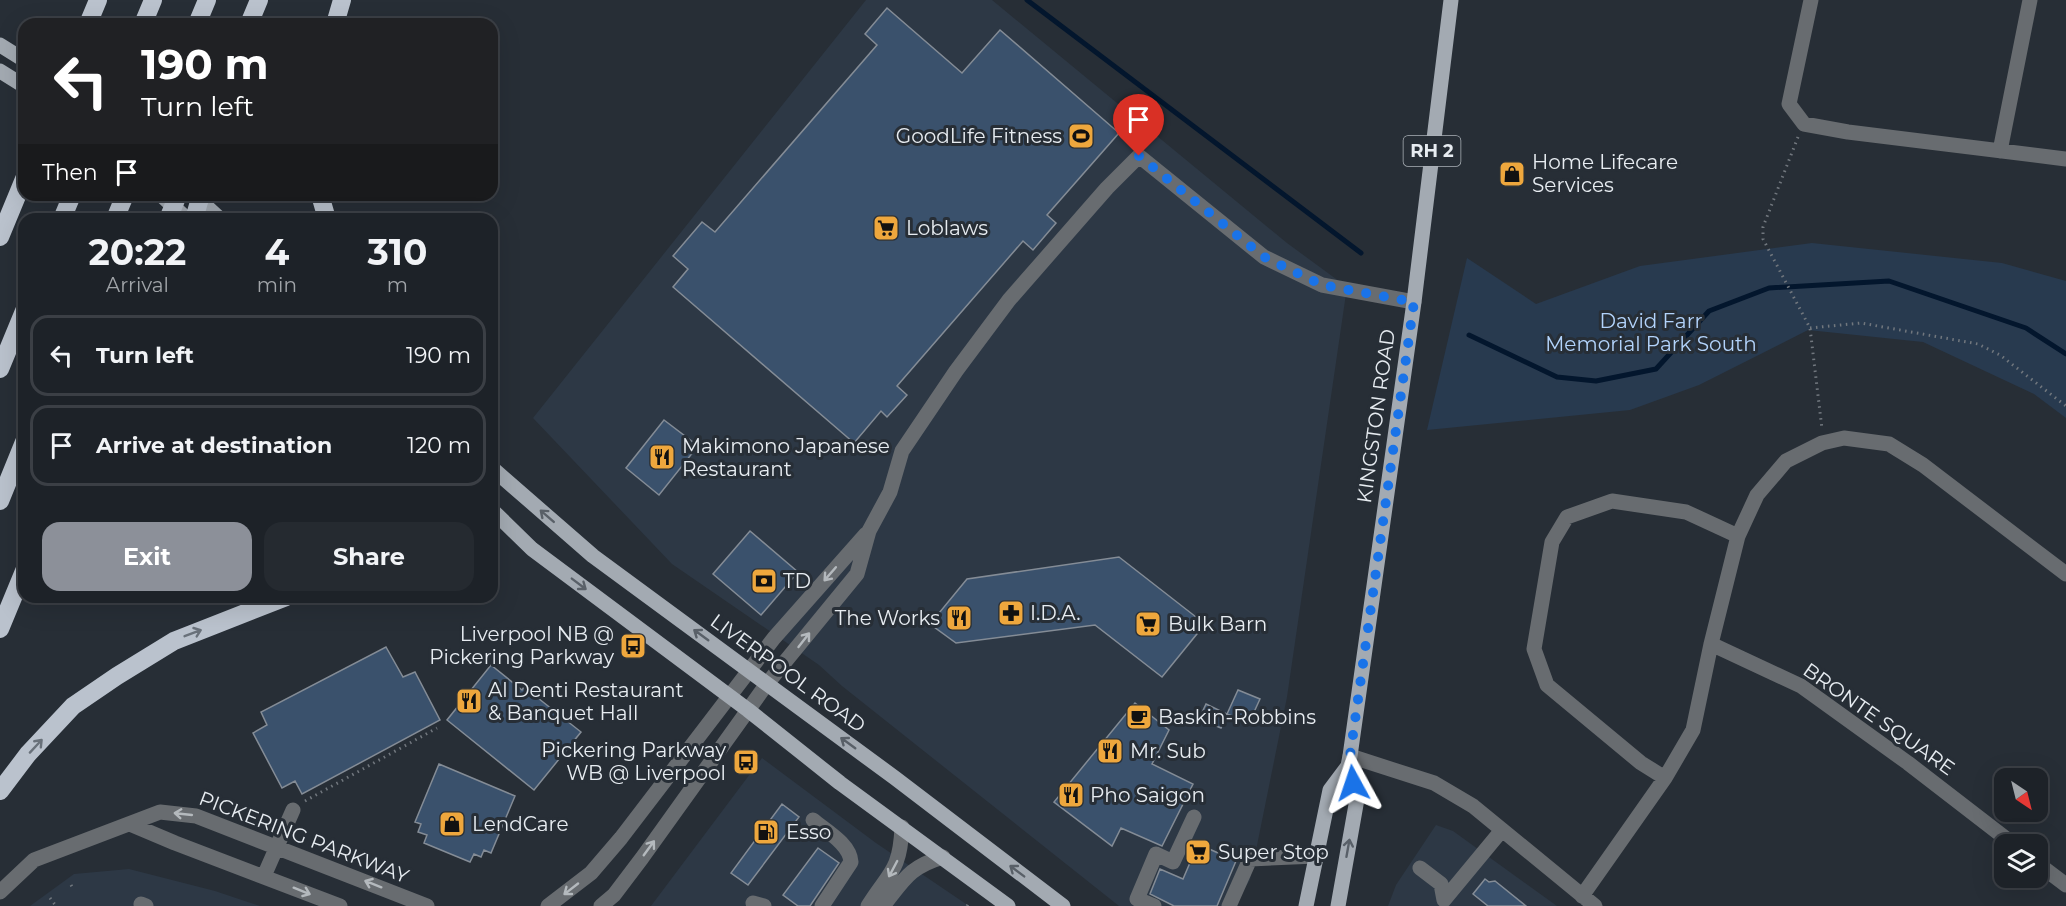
<!DOCTYPE html>
<style>
body{margin:0;font-family:Montserrat,sans-serif;background:#252a30;color:#f1f3f6;height:100vh;display:flex;flex-direction:column;font-size:22px;white-space:nowrap}
*{box-sizing:border-box;margin:0}
p{font-size:20px;color:#a0a4a8}
.icon{flex:none;width:33px;height:33px;fill:none;stroke:currentColor;stroke-width:2;stroke-linecap:round;stroke-linejoin:round}
.map{position:relative;flex:1;overflow:hidden}
.side{position:absolute;left:18px;top:213px;width:480px;height:390px;display:flex;flex-direction:column;background:#1d2228;border-radius:18px;box-shadow:0 6px 24px #0002,0 0 0 2px #3b3f45}
.side>*{flex:none}
.top-card{position:absolute;left:18px;top:18px;width:480px;height:183px;border-radius:18px;box-shadow:0 6px 24px #0002,0 0 0 2px #3b3f45;background:#202124;color:#fff;overflow:hidden}
.needle{width:39px;rotate:145deg}
.fabs{position:absolute;left:1994px;top:768px;display:grid;gap:12px}
.fabs a{display:grid;place-items:center;width:54px;height:54px;border-radius:12px;background:#1d2228;box-shadow:0 6px 24px #0002,0 0 0 2px #3b3f45;font-size:30px}
.pin{position:absolute;display:grid;place-items:center;width:51px;height:51px;color:#fff;margin:-62px -26px;border-radius:50% 50% 50% 0;rotate:-45deg;box-shadow:0 0 6px #0007}
.pin .icon{rotate:45deg}
.me{position:absolute;width:66px;margin:-33px;rotate:355deg;stroke-linejoin:round;filter:drop-shadow(0 0 4px #0008)}
.turn{display:flex;align-items:center;gap:21px;height:126px;padding:0 24px;font-size:27px}
.turn .icon{width:78px;height:78px;stroke-width:2.5}
.turn b{display:block;font-size:42px;line-height:51px}
.then{display:flex;align-items:center;height:57px;padding:0 24px;background:#0003;gap:12px;font-size:22px}
.eta{display:flex;justify-content:space-evenly;align-items:center;height:102px;text-align:center}
.eta b{font-size:36px;font-weight:700;line-height:42px}
.cta{display:flex;gap:12px;margin-top:auto;padding:12px 24px}
.cta a{flex:1;height:69px;border-radius:18px;background:#8c9099;color:#fff;font-size:24px;font-weight:700;line-height:69px;text-align:center}
.cta a+a{background:#252a30;color:#f1f3f6}
ul{padding:0;list-style:none}
li{display:flex;align-items:center;gap:18px;height:81px;margin:0 12px 9px;padding:0 12px;border:3px solid #3b3f45;border-radius:18px}
li div{flex:1}
li b{display:block;font-size:22px}
li em{font-style:normal}
.map>svg:first-child{display:block}
.built{fill:#2d3845}
.green{fill:#283a4f}
.lines{fill:none;stroke-linecap:round;stroke-linejoin:round}
.stream{stroke:#03162d;stroke-width:5}
.building{fill:#3a516c;stroke:#848c96;stroke-width:1.5}
.path{stroke:#71777e;stroke-width:3;stroke-dasharray:1.5 4.5;stroke-linecap:butt}
.minor{stroke:#686c70;stroke-width:15}
.major{stroke:#a3aab2;stroke-width:15}
.highway{stroke:#bac2cd;stroke-width:18}
.oneway{stroke:#596068}
.oneway2{stroke:#b4b9bd}
.oneway3{stroke:#69717a}
.route{stroke:#1a73e8;stroke-width:10;stroke-dasharray:0 18}
.labels{text-anchor:middle;stroke-width:6;stroke-linejoin:round;paint-order:stroke}
.shield{fill:#272e36;stroke:#adb3b9;stroke-width:1.5}
.shield-label{font-size:18px;font-weight:bold;fill:#e7ecf1}
.poi-label{font-size:20px;fill:#e7ecf1;stroke:#272e36;text-anchor:start}
.park-label{font-size:20px;fill:#b2d3fb;stroke:#272e36}
.street-label{font-size:20px;fill:#e7ecf1;stroke:#272e36}
</style>
<div class="map">
<svg width="2066" height="906" viewBox="0 0 2066 906">
<rect width="100%" height="100%" fill="#272e36"/>
<!-- built -->
<path class="built" d="M866 0H992L1287 243 1347 287 1287 697 1250 880 1233 906H1119L842 686 819 665 672 564 533 418Z
M762 758 876 843 969 906H651Z
M1436 825 1453 831 1557 906H1388L1396 885Z
M129 869 215 891 260 906H30L74 874Z"/>
<!-- green -->
<path class="green" d="M1812 243 2002 263 2066 281V418L2034 394 1923 342 1808 330 1699 385 1630 410 1427 430 1467 258 1536 304 1640 266Z"/>
<g class="lines">
<!-- stream -->
<path class="stream" d="M1027 0 1361 253
M1469 335 1557 377 1596 381 1656 369 1709 311 1769 288 1889 281 2026 328 2066 354"/>
</g>
<!-- building -->
<path class="building" d="M887 8 962 73 1000 30 1119 133 1047 215 1056 223 1033 250 1023 241 897 386 907 395 887 417 881 411 854 443 673 287 688 269 673 256 702 222 715 232 877 45 865 34Z
M664 420 698 446 659 495 626 468Z
M750 531 798 572 761 615 713 574Z
M1119 557 1205 624 1162 677 1095 625 956 643 930 624 967 579Z
M386 647 403 677 415 672 440 720 302 794 295 781 282 788 253 733 267 725 261 712Z
M491 665 522 690 524 687 581 732 534 790 447 720Z
M1238 690 1260 699 1249 723 1227 714Z
M1135 703 1169 730 1152 764 1193 784 1162 846 1121 828 1112 846 1054 802Z
M1206 704 1227 714 1221 728 1199 719Z
M439 764 515 796 491 853 484 850 481 857 474 854 470 862 424 843 427 835 418 832 421 824 415 822Z
M782 804 799 817 748 885 731 873Z
M1198 844 1236 861 1217 906H1174L1150 894 1160 869 1183 879Z
M818 848 839 863 810 906H798L783 895Z
M1485 879 1489 882 1495 881 1526 906H1488L1473 894Z"/>
<g class="lines">
<!-- path -->
<path class="path" d="M1798 137 1763 227V239L1810 328 1822 429
M1810 328 1861 323 1978 344 2000 355 2066 406
M305 801 437 728
M71 885 74 890
M50 898 56 906
M967 906 969 903"/>
<!-- minor -->
<path class="minor" d="M1811 0 1789 104 1804 124 1848 132 2066 159
M2000 151 2030 0
M1711 644 1801 686 1908 763 2013 844
M1350 756 1434 783 1473 806 1595 906
M1665 778 1641 763 1547 685 1534 649 1552 542 1567 517 1612 501 1686 512 1738 536
M813 820C826 831 850 844 851 862L822 906
M130 824 175 843 340 906
M2037 863 2066 885
M1420 868 1441 884 1444 900 1502 830
M264 876 293 810
M0 892 34 860 160 812 196 816 427 906
M1582 896 1665 778 1693 730 1711 644 1738 536 1757 495 1786 461 1822 443 1844 438 1889 444 1923 465 2066 574
M753 903 764 906
M141 904 146 906
M548 906 591 873 621 838 774 638 866 534
M601 906 614 895 642 858 766 685 857 574 869 531 890 492 902 451 956 371 1009 300 1107 188 1139 156 1264 257 1322 285 1414 302
M868 906C889 872 900 872 902 827
M883 906C904 880 909 867 943 857
M1154 906 1137 899 1156 854 1173 862 1194 817
M1229 906 1250 859 1316 856"/>
<!-- major -->
<path class="major" d="M0 45 24 60
M0 71 24 86
M161 195 187 219
M194 195 220 219
M492 468 593 556 895 778 1063 906
M492 510 532 549 748 710 840 783 1008 906
M1306 906 1330 790 1348 766
M1338 906 1357 799 1348 766 1350 756 1414 302 1451 0"/>
<!-- highway -->
<path class="highway" d="M88 24 98 0
M143 24 153 0
M197 24 207 0
M249 24 259 0
M335 24 342 0
M320 195 327 219
M62 219 72 195
M115 219 125 195
M168 219 178 195
M194 219 201 195
M0 237 24 179
M0 369 24 311
M0 501 24 442
M0 629 24 571
M0 791 28 754 73 706 117 676 174 641 286 597"/>
</g>
<!-- one-way arrows -->
<defs><path id="oneway-shaft" d="M-6 0H5M1.5-3L5.5 0L1.5 3" fill="none" stroke-width="1.6" stroke-linecap="round" stroke-linejoin="round" transform="scale(1.5)"/></defs>
<g class="oneway">
<use href="#oneway-shaft" transform="translate(547 516) rotate(-139)"/>
<use href="#oneway-shaft" transform="translate(579 584) rotate(37)"/>
<use href="#oneway-shaft" transform="translate(701 635) rotate(-144)"/>
<use href="#oneway-shaft" transform="translate(848 743) rotate(-144)"/>
<use href="#oneway-shaft" transform="translate(1348 848) rotate(-80)"/>
<use href="#oneway-shaft" transform="translate(1017 871) rotate(-143)"/>
</g>
<g class="oneway2">
<use href="#oneway-shaft" transform="translate(830 574) rotate(131)"/>
<use href="#oneway-shaft" transform="translate(804 640) rotate(-52)"/>
<use href="#oneway-shaft" transform="translate(183 814) rotate(-174)"/>
<use href="#oneway-shaft" transform="translate(649 848) rotate(-54)"/>
<use href="#oneway-shaft" transform="translate(893 869) rotate(118)"/>
<use href="#oneway-shaft" transform="translate(373 884) rotate(-158)"/>
<use href="#oneway-shaft" transform="translate(571 889) rotate(142)"/>
<use href="#oneway-shaft" transform="translate(302 891) rotate(22)"/>
</g>
<g class="oneway3">
<use href="#oneway-shaft" transform="translate(193 633) rotate(-21)"/>
<use href="#oneway-shaft" transform="translate(36 746) rotate(-47)"/>
</g>
<g class="lines">
<!-- route -->
<path class="route" d="M1139 156 1264 257 1322 285 1414 302 1350 756 1348 766 1353 783"/>
</g>
<!-- icons -->
<defs>
<g id="stadium-square" transform="scale(1.35)"><rect x="-9" y="-9" width="18" height="18" rx="4" fill="#eea73d" stroke="#272e36"/><path d="M0-5a6.5 5 0 1 0 0 10a6.5 5 0 1 0 0-10ZM-3.5-1.8h7v3.6h-7Z" fill="#111"/></g>
<g id="shop-square" transform="scale(1.35)"><rect x="-9" y="-9" width="18" height="18" rx="4" fill="#eea73d" stroke="#272e36"/><path d="M-5-2.5h2.3a2.7 3.5 0 0 1 5.4 0H5L5.5 6h-11ZM-1.5-2.5h3a1.5 2.3 0 0 0-3 0Z" fill="#111"/></g>
<g id="supermarket-square" transform="scale(1.35)"><rect x="-9" y="-9" width="18" height="18" rx="4" fill="#eea73d" stroke="#272e36"/><path d="M-6-5.5h2.5l.6 2H6L4.5 2H-2.5L-4.4-4H-6ZM-1.5 3.2a1.3 1.3 0 1 0 .1 0ZM3 3.2a1.3 1.3 0 1 0 .1 0Z" fill="#111"/></g>
<g id="restaurant-square" transform="scale(1.35)"><rect x="-9" y="-9" width="18" height="18" rx="4" fill="#eea73d" stroke="#272e36"/><path d="M-5-6h1v4h1v-4h1v4h1v-4h1v5L-1.5 .5V6h-2V.5L-5-1ZM5-6V6H3V1.5H1.5Q1.5-4 5-6Z" fill="#111"/></g>
<g id="bank-square" transform="scale(1.35)"><rect x="-9" y="-9" width="18" height="18" rx="4" fill="#eea73d" stroke="#272e36"/><path d="M-6-4H6V4H-6ZM0-2.3a2.3 2.3 0 1 0 0 4.6a2.3 2.3 0 1 0 0-4.6Z" fill="#111"/></g>
<g id="pharmacy-square" transform="scale(1.35)"><rect x="-9" y="-9" width="18" height="18" rx="4" fill="#eea73d" stroke="#272e36"/><path d="M-2-6h4v4h4v4h-4v4h-4v-4h-4v-4h4Z" fill="#111"/></g>
<g id="bus-square" transform="scale(1.35)"><rect x="-9" y="-9" width="18" height="18" rx="4" fill="#eea73d" stroke="#272e36"/><path d="M-5-6H5V4H4V6H2V4H-2V6H-4V4H-5ZM-3.5-4V0h7V-4ZM-3.5 1.2v1.5H-2V1.2ZM2 1.2v1.5H3.5V1.2Z" fill="#111"/></g>
<g id="cafe-square" transform="scale(1.35)"><rect x="-9" y="-9" width="18" height="18" rx="4" fill="#eea73d" stroke="#272e36"/><path d="M-5.5-4.5H6V0H3Q3 3.5 0 3.5H-2.5Q-5.5 3.5-5.5 0ZM3-3.2v2h1.7v-2ZM-6 4.5H4V6H-6Z" fill="#111"/></g>
<g id="fuel-square" transform="scale(1.35)"><rect x="-9" y="-9" width="18" height="18" rx="4" fill="#eea73d" stroke="#272e36"/><path d="M-5.5-6h7V0h2V4h1.3V-2.5L3-4.5l.8-.8L6-3V5H2.5V1h-1V6h-7ZM-4.2-4.7v3.2H.2V-4.7Z" fill="#111"/></g>
</defs>
<g fill-rule="evenodd">
<use href="#stadium-square" x="1081" y="136"/>
<use href="#shop-square" x="1512" y="174"/>
<use href="#supermarket-square" x="886" y="228"/>
<use href="#restaurant-square" x="662" y="457"/>
<use href="#bank-square" x="764" y="581"/>
<use href="#pharmacy-square" x="1011" y="613"/>
<use href="#restaurant-square" x="959" y="618"/>
<use href="#supermarket-square" x="1148" y="624"/>
<use href="#bus-square" x="633" y="646"/>
<use href="#restaurant-square" x="469" y="701"/>
<use href="#cafe-square" x="1139" y="717"/>
<use href="#restaurant-square" x="1110" y="751"/>
<use href="#bus-square" x="746" y="762"/>
<use href="#restaurant-square" x="1071" y="795"/>
<use href="#shop-square" x="452" y="824"/>
<use href="#fuel-square" x="766" y="832"/>
<use href="#supermarket-square" x="1198" y="852"/>
</g>
<g class="labels">
<!-- shield labels -->
<rect class="shield" x="1403.5" y="136" width="57" height="30" rx="4.5"/>
<g class="shield-label">
<text x="1432" y="157">RH 2</text>
</g>
<!-- poi labels -->
<g class="poi-label">
<text x="1062" y="143" text-anchor="end">GoodLife Fitness</text>
<text x="1532" y="169">Home Lifecare<tspan x="1532" dy="23">Services</tspan></text>
<text x="906" y="235">Loblaws</text>
<text x="682" y="453">Makimono Japanese<tspan x="682" dy="23">Restaurant</tspan></text>
<text x="783" y="588">TD</text>
<text x="1030" y="620">I.D.A.</text>
<text x="940" y="625" text-anchor="end">The Works</text>
<text x="1168" y="631">Bulk Barn</text>
<text x="614" y="641" text-anchor="end">Liverpool NB @<tspan x="614" dy="23">Pickering Parkway</tspan></text>
<text x="488" y="697">Al Denti Restaurant<tspan x="488" dy="23">&amp; Banquet Hall</tspan></text>
<text x="1158" y="724">Baskin-Robbins</text>
<text x="726" y="757" text-anchor="end">Pickering Parkway<tspan x="726" dy="23">WB @ Liverpool</tspan></text>
<text x="1130" y="758">Mr. Sub</text>
<text x="1090" y="802">Pho Saigon</text>
<text x="472" y="831">LendCare</text>
<text x="786" y="839">Esso</text>
<text x="1218" y="859">Super Stop</text>
</g>
<!-- park labels -->
<g class="park-label">
<text x="1651" y="328">David Farr<tspan x="1651" dy="23">Memorial Park South</tspan></text>
</g>
<!-- street labels -->
<g class="street-label">
<text transform="translate(1376 416) rotate(-82)" y="7">KINGSTON ROAD</text>
<text transform="translate(788 673) rotate(36)" y="7">LIVERPOOL ROAD</text>
<text transform="translate(1879 719) rotate(35)" y="7">BRONTE SQUARE</text>
<text transform="translate(304 837) rotate(21)" y="7">PICKERING PARKWAY</text>
</g>
</g>
</svg>
<div class="fabs">
<a><svg class="needle" viewBox="-14 -14 28 28"><path d="M0-13l5 13h-10z" fill="#e53935"/><path d="M0 13l5-13h-10z" fill="#a0a4a8"/></svg></a>
<a><svg class="icon" aria-label="layers" viewBox="0 0 24 24"><path d="M12 4l9 5-9 5-9-5zM3 14l9 5 9-5"/></svg></a>
</div>
<div class="pin" style="left:1139px;top:156px;background:#d93025"><svg class="icon" aria-label="arrive" viewBox="0 0 24 24"><path d="M6 21V4h12l-3 4 3 4H6"/></svg></div>
<svg class="me" style="left:1353px;top:783px" viewBox="-20 -20 40 40"><path d="M0-17L14 15 0 8-14 15z" fill="#1a73e8" stroke="#fff" stroke-width="4"/></svg>
<div class="top-card">
<div class="turn"><svg class="icon" aria-label="left" viewBox="0 0 24 24"><path d="M17 20v-9H6M10 6l-5 5 5 5"/></svg><div><b>190 m</b>Turn left</div></div>
<div class="then">Then<svg class="icon" aria-label="arrive" viewBox="0 0 24 24"><path d="M6 21V4h12l-3 4 3 4H6"/></svg></div>
</div>
<section class="side">
<div class="eta">
<div><b>20:22</b><p>Arrival</p></div>
<div><b>4</b><p>min</p></div>
<div><b>310</b><p>m</p></div>
</div>
<ul>
<li><svg class="icon" aria-label="left" viewBox="0 0 24 24"><path d="M17 20v-9H6M10 6l-5 5 5 5"/></svg><div><b>Turn left</b></div><em>190 m</em></li>
<li><svg class="icon" aria-label="arrive" viewBox="0 0 24 24"><path d="M6 21V4h12l-3 4 3 4H6"/></svg><div><b>Arrive at destination</b></div><em>120 m</em></li>
</ul>
<div class="cta"><a>Exit</a><a>Share</a></div>
</section>
</div>
